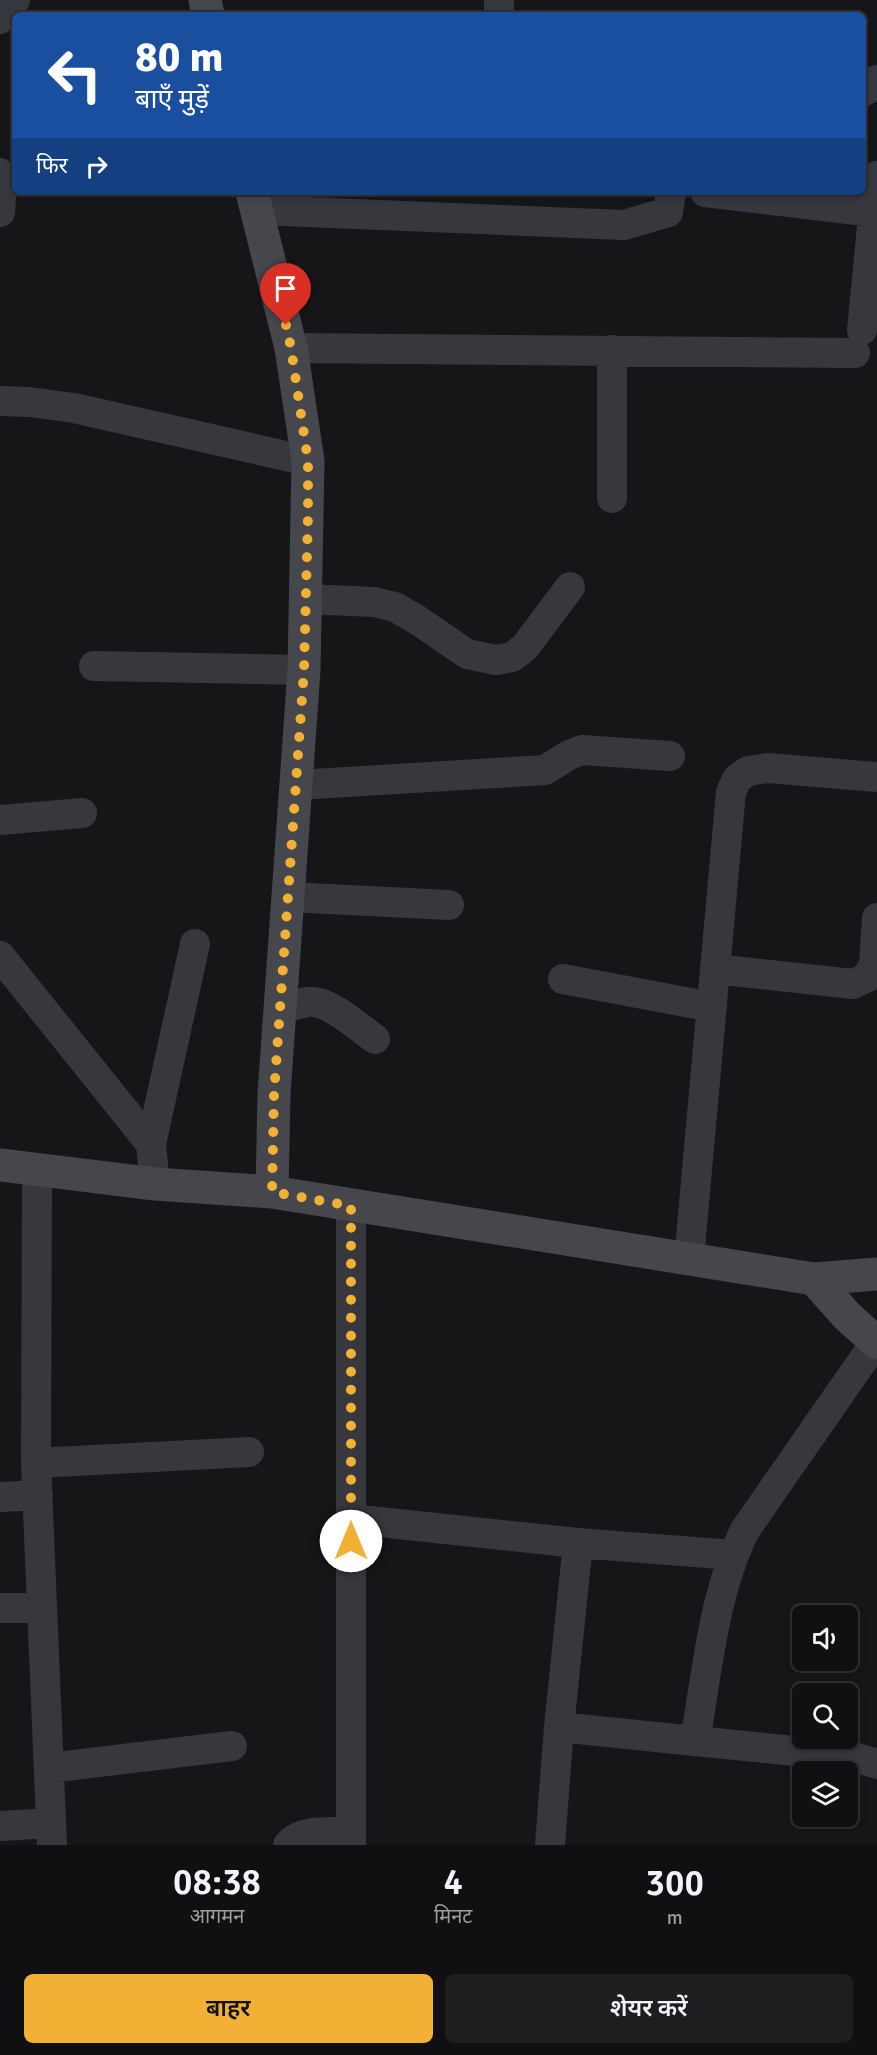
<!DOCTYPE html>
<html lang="hi">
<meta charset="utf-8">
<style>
body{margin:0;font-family:Signika,"Noto Sans Devanagari",sans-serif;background:#1e1e20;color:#f1f3f6;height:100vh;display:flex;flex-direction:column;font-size:22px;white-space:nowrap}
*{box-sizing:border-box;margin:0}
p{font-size:20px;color:#9c9d9f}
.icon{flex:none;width:33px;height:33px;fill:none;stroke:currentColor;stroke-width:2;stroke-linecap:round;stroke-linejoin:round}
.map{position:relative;height:1845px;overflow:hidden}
.drawer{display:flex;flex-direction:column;background:#101012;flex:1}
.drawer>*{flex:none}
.hud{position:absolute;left:12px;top:12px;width:854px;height:183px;border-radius:9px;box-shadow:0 3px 9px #0003,0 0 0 2px #303032;background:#1a4fa0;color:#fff;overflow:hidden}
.fabs{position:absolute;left:792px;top:1605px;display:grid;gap:12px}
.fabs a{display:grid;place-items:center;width:66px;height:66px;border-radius:9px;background:#101012;box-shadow:0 3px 9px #0003,0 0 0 2px #303032;font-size:30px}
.pin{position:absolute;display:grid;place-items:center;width:51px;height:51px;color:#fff;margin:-62px -26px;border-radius:50% 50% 50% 0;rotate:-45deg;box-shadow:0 0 6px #0007}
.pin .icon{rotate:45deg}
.me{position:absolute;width:66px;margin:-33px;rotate:0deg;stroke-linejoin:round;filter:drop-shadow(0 0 4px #0008)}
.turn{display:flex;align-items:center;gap:21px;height:126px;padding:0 24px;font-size:27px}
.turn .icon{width:78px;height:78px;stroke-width:2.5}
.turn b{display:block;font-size:42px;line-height:51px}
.then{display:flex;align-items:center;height:57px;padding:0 24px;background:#0003;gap:12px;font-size:22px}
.eta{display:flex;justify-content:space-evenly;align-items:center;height:102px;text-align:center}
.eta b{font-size:36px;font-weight:600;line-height:42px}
.action{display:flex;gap:12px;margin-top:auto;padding:12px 24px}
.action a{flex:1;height:69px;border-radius:9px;background:#f2b134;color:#111;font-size:24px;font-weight:600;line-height:69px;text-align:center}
.action a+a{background:#1e1e20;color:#f1f3f6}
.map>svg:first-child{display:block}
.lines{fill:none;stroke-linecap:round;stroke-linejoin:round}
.street{stroke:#37383d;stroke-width:30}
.secondary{stroke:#45474d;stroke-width:33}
.route{stroke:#f2b134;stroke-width:10;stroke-dasharray:0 18}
</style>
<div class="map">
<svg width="877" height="1845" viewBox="0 0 877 1845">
<rect width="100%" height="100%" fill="#161618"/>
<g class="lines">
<!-- street -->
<path class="street" d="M499 15V0
M0 19 15 0
M862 92 873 86 877 80
M0 173 2 187 0 212
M705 192 873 212
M257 210 624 225 668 212 671 192
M862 330 877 176
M291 348 855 353
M612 350V498
M0 401 30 402 74 408 308 461
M306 599 374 602 395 607 419 621 467 654 496 660 512 657 525 647 570 587
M94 666 304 670
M296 785 545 770 569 755 582 750 670 756
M0 820 82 813
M288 897 449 905
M0 956 151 1144 155 1184
M715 969 853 984 866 978 874 965 877 918
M563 979 712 1007
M280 1009C289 1007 299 1003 308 1002 328 999 358 1027 375 1039
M151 1144 195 944
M37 1170 36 1463 52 1845
M689 1259 731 792 737 779 748 771 768 768 877 777
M877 1340 745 1530C714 1592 707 1672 695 1741L854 1757 877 1764
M36 1463 249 1452
M0 1497 38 1495
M351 1519 578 1543 733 1555
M0 1608H42
M559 1727 695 1741
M49 1768 232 1746
M0 1826 51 1823
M288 1845C301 1828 331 1833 351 1832
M351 1845V1206
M550 1845 559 1727 578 1543"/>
<!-- secondary -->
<path class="secondary" d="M205 0 208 15
M252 192 291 348 308 461 304 670 274 1094 272 1192
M0 1165 155 1184 272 1192 814 1279 847 1316 877 1343
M814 1279 877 1274"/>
</g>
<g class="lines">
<!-- route -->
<path class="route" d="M286 325 291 348 308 461V515L304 670 274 1094 272 1192 351 1206V1541"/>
</g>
</svg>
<div class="fabs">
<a><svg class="icon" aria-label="sound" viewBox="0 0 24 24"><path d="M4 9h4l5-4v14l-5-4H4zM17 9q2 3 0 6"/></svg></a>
<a><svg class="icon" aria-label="search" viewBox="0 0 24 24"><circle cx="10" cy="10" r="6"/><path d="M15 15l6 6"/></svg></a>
<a><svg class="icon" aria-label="layers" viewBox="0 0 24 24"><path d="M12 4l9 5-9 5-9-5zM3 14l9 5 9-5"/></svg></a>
</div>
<div class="pin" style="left:286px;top:325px;background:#d93025"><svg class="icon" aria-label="arrive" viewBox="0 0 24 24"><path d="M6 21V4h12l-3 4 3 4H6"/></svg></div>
<svg class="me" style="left:351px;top:1541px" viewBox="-20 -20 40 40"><circle r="19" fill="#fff"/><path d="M0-13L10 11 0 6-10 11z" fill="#f2b134"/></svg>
<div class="hud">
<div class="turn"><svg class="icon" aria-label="left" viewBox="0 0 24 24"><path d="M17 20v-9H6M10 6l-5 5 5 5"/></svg><div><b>80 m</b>बाएँ मुड़ें</div></div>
<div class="then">फिर<svg class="icon" aria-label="right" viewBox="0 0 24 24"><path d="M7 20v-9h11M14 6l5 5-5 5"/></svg></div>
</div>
</div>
<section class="drawer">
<div class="eta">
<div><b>08:38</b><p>आगमन</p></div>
<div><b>4</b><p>मिनट</p></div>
<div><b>300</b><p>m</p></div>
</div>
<div class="action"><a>बाहर</a><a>शेयर करें</a></div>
</section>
